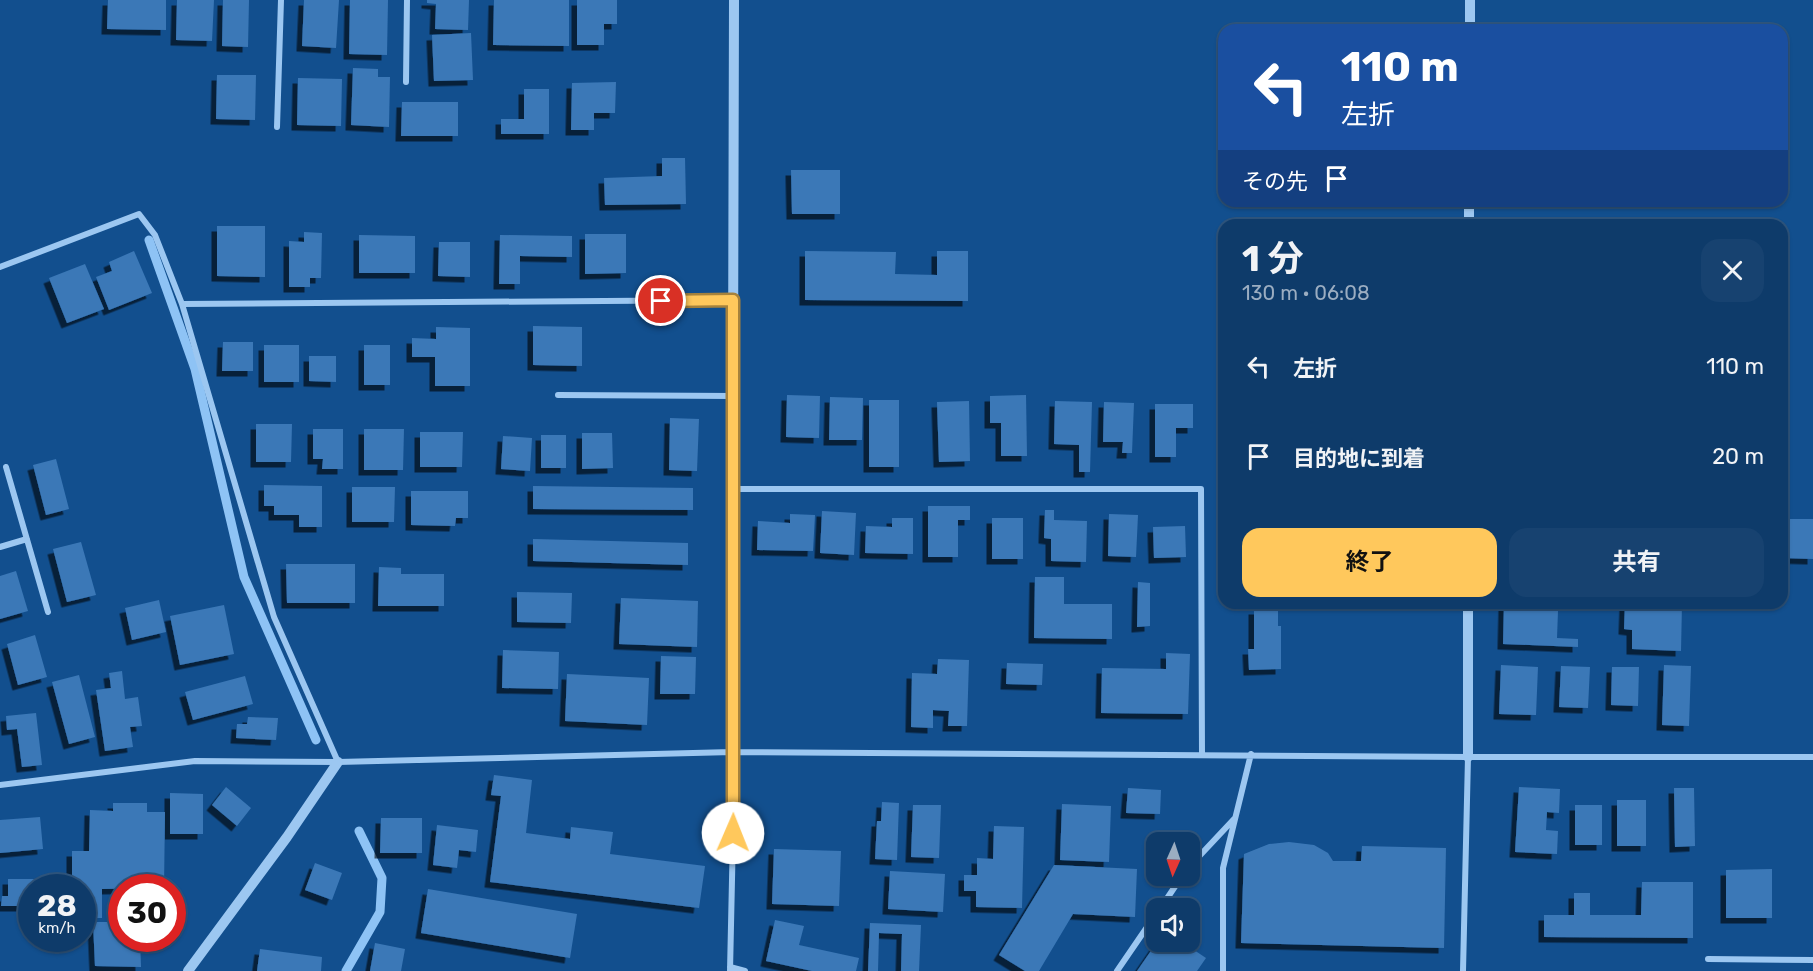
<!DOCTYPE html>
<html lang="ja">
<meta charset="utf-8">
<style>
body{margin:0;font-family:Rubik,"Noto Sans JP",sans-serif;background:#174270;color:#f1f3f6;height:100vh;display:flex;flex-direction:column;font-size:22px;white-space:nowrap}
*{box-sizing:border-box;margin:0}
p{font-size:20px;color:#9badc1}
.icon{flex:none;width:33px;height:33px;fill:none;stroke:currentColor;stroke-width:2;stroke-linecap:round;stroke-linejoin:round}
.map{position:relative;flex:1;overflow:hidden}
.sheet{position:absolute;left:1218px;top:219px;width:570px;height:390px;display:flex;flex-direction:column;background:#0e3b6a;border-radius:18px;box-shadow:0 2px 4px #0004,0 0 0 2px #2e557e}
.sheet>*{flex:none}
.banner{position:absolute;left:1218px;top:24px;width:570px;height:183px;border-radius:18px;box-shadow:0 2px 4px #0004,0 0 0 2px #2e557e;background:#1a4fa0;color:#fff;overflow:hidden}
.needle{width:39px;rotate:183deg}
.controls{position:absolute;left:1146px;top:832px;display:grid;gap:12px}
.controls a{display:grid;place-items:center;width:54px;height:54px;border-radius:12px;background:#0e3b6a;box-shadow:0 2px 4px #0004,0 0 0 2px #2e557e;font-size:30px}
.speed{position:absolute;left:18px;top:874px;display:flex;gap:12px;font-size:30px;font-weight:700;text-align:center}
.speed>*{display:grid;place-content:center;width:78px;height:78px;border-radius:50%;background:#0e3b6a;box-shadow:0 2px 4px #0004,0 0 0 2px #2e557e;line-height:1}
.speed small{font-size:15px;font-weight:400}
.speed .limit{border:9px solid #d22;background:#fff;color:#111}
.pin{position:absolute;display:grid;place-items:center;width:51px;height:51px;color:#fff;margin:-26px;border:3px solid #fff;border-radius:50%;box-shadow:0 2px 6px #0007}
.me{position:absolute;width:66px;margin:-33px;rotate:1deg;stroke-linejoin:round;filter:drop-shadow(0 0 4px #0008)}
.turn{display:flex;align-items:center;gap:21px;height:126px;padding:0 24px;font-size:27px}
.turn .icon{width:78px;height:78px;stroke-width:2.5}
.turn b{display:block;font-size:42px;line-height:51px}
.then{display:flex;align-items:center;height:57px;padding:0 24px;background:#0003;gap:12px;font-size:22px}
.round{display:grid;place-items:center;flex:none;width:63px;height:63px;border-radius:18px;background:#174270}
.head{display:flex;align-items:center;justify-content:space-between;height:102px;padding:0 24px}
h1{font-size:36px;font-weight:700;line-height:45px}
.cta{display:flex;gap:12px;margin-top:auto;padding:12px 24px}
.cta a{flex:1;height:69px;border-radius:18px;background:#ffc85c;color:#111;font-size:24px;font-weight:700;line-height:69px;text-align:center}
.cta a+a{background:#174270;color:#f1f3f6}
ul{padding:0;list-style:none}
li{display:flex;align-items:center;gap:18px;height:90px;padding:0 24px}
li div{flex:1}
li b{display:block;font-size:22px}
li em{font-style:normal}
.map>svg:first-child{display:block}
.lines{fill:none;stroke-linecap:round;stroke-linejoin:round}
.stream{stroke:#8ec3f5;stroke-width:9}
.building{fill:#3b78b7;filter:url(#shadow)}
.minor{stroke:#9cc7f1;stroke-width:6}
.tertiary{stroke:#9cc7f1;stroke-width:10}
.route-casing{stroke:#a6823c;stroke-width:15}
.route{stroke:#ffc85c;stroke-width:10}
</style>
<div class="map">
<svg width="1813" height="971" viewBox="0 0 1813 971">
<defs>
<filter id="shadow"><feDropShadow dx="-5.5" dy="5.5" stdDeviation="0" flood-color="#0009"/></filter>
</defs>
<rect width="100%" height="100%" fill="#124f8e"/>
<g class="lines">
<!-- stream -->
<path class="stream" d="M149 240 195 369 244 577 316 740
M346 971 380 912 382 878 359 831"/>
</g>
<!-- building -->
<path class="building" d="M108 0H166V30L107 29Z
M177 0H214L212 41 176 40Z
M223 0H249L248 47 222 46Z
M304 0H339L336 48 302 46Z
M350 0H388L387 55 349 54Z
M427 0H469L468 30 435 29 436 4 427 3Z
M494 0H569V46L493 45Z
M577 0H617V24H604V45H577Z
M471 33 473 80 434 81 432 35Z
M353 68 378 69V77H390L389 127 351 125Z
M217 75H256L255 120 216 119Z
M298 78 342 79 341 126 297 125Z
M616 82 615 113H594V130H571L572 83Z
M524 89H549V134H501V119H524Z
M402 102H458V136H401Z
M662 158H685L686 204 605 205 604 178 662 176Z
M791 170H840V214H792Z
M217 226H265V277L217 276Z
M304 232 322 233 321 278H310V287H289V241L304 242Z
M585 234H626V273L585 274Z
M359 235 415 236V273H359Z
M500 235 572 236V257L520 256V284H499Z
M439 242H470V277L438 276Z
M134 251 152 293 109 310 96 277 112 271 109 262Z
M805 251 896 252 895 274 937 275V251H968V301L805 300Z
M85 264 104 309 67 323 49 278Z
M533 326 582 327V366L533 365Z
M436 327 470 328V386H435V357H412V338L436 339Z
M223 342H253V371H222Z
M264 345H299V382H264Z
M364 345H390V385H364Z
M309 356H336V382L309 381Z
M787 395 820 396 819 438 786 437Z
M1026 395 1027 456H1001V423H990V396Z
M830 397 863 398 862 440H829Z
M869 400H899V467H869Z
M969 401 970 461 939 462 937 402Z
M1055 401 1092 402 1090 472H1079V445L1054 444Z
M1104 402 1134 403 1132 453H1122L1123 442H1103Z
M1155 404H1193V428H1176V457H1155Z
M670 418 699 419 697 471 669 470Z
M256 424H292L291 462H256Z
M313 429H343V469H322L323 459H313Z
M364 429H404L403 470H364Z
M420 432H463L462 467H420Z
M582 433H612L613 468 582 469Z
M541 435H566V468H541Z
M503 436 532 438 530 471 501 469Z
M56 459 69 509 46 515 33 465Z
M264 485 322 486V527H299V515H274V506H264Z
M533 486 693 488V510L533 509Z
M352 487H395L394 522H352Z
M411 491H468V518H456L455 526 411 525Z
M928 506H970V520H958V557H928Z
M1045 510H1054V520L1087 521 1086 562 1051 561V539L1044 538Z
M822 511 856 513 854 555 820 553Z
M1782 513H1786L1787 519H1813V559L1782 558Z
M790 514 815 515 813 551 757 550 758 521 790 523Z
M1109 514 1138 515 1136 557 1108 556Z
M892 518H913V554L865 553 866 526 892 527Z
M992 518H1023V559H992Z
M1185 526 1186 557 1154 558 1153 527Z
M533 539 688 543V565L533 561Z
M81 542 96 595 67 602 53 549Z
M286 564H355V603H287Z
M379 567 401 568V574H444V606H378Z
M16 571 28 611 0 619V576Z
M1035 577H1064V604H1112V639L1034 638Z
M1138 582 1150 583V626L1137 627Z
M517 592 572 593 571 623 517 622Z
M621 598 698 601 697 647 619 644Z
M159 600 166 632 132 640 125 608Z
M1504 603H1526V610L1558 611 1557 638 1578 639V647L1503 644Z
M1625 603H1682L1681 651 1632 649V630L1624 629Z
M224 605 234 654 180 665 170 616Z
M1254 609H1278V626H1281V669L1249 670 1248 649H1254Z
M35 635 47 677 18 685 7 644Z
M503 650 559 652 558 689 502 688Z
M1166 653 1190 654 1188 714 1101 713 1102 668 1166 669Z
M661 656 696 657 695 694H660Z
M938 659 969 660 967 726H948L949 711 933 710V728L911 727 912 673 937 674Z
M1007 663 1043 664 1042 685 1006 684Z
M1501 665 1538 667 1536 715 1499 714Z
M1664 665 1691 666 1689 726 1662 725Z
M1561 666 1590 667 1588 708 1559 707Z
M1612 667H1639L1638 706 1611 705Z
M122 671 125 699 138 697 142 726 130 727 133 747 105 751 96 690 111 688 109 673Z
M567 674 649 678 647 725 565 721Z
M79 675 95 737 69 744 52 682Z
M245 676 253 704 193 720 185 692Z
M36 713 42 765 22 767 17 729 7 730 6 716Z
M248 717 278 718 276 740 236 738 237 724H247Z
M494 775 532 780 526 833 570 839 571 827 613 832 610 854 705 866 699 908 490 882 501 796 491 795Z
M226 787 251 808 237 826 212 805Z
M1519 787 1560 789 1559 813 1547 812 1546 830 1558 831 1557 854 1515 852Z
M1128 788 1161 790 1160 814 1126 813Z
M1674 788H1694L1695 846 1675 847Z
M170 793 203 794V834H170Z
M1617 800H1646V846H1617Z
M882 802 899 803 897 860 875 859 877 821H881Z
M113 803H147V812H165L164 888 102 889V918H82V888H72V851H89L90 810 113 811Z
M1062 804 1111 806 1109 862 1060 860Z
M913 805H941L939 858 911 857Z
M1575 805H1602V845H1575Z
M40 817 43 849 0 853V820Z
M381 818H422V853H380Z
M437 825 478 830 476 852 459 850 457 868 433 865Z
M994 826 1024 827 1022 908 976 907V891H964V875H977V858L993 859Z
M1289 842 1314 845 1328 853 1333 861H1361L1362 846 1446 848 1444 948 1241 943 1244 854 1269 844Z
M774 849 841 851 839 906 772 904Z
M315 863 342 873 332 900 305 890Z
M1054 865 1137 869 1135 917 1073 914 1039 971H1025L999 955Z
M1772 869V918H1726V870Z
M890 871 945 874 943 912 888 909Z
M8 879H50L49 888H32V906H1L2 896H8Z
M1642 882H1693V938L1544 937V915H1574V893H1590V915H1641Z
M428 889 577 914 570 958 421 933Z
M775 920 804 926 799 945 859 958 856 971H812L766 961Z
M93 922H122V939H140L141 967 95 966Z
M870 923 921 925 919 971H901L902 934 879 933 878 971H868Z
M1157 942H1182L1206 958 1197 971H1137Z
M375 943 405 949 401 971H370Z
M260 949 322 957 321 971H257Z"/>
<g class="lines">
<!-- minor -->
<path class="minor" d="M406 82 407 0
M277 127 281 0
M0 267 139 214 155 235 182 304 274 617 338 762
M182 304 733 300
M558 395 733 396
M6 467 48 612
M733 489H1201L1202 754
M0 547 27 539
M0 785 195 761 338 762 732 752 1468 757H1813
M1190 866 1235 818
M1160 909 1182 876
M1708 959 1813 960
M730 967 745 971
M730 971 734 788 732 752
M1117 971 1156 914
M1223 971V868L1251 754
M1463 971 1468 757"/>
<!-- tertiary -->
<path class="tertiary" d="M1470 30V0
M1469 225V201
M732 752 734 0
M1468 757V603
M188 971 287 837 338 762"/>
</g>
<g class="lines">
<!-- route casing -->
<g class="route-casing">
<path id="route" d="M661 301 733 300V833"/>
</g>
<!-- route -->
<use href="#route" class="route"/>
</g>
</svg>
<div class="controls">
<a><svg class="needle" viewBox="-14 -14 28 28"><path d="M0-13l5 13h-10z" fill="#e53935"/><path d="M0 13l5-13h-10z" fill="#9badc1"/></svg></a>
<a><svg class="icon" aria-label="sound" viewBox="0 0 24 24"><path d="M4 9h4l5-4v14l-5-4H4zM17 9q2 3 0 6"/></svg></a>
</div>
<div class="speed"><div>28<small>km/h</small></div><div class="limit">30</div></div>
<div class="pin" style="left:661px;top:301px;background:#d93025"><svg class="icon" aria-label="arrive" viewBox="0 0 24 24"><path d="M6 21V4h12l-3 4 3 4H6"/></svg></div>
<svg class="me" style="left:733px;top:833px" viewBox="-20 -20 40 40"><circle r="19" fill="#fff"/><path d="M0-13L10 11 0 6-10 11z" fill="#ffc85c"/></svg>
<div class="banner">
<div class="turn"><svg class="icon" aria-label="left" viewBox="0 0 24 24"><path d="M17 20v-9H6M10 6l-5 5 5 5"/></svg><div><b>110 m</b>左折</div></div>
<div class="then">その先<svg class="icon" aria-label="arrive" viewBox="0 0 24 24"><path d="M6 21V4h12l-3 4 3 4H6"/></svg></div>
</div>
<section class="sheet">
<div class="head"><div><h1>1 分</h1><p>130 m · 06:08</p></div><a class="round"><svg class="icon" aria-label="close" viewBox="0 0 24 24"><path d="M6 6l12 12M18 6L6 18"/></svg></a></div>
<ul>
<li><svg class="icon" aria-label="left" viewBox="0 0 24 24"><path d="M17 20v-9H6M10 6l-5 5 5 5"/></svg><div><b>左折</b></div><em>110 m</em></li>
<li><svg class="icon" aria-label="arrive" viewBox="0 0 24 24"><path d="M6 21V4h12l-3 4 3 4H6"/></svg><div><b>目的地に到着</b></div><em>20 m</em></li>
</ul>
<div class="cta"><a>終了</a><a>共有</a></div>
</section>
</div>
